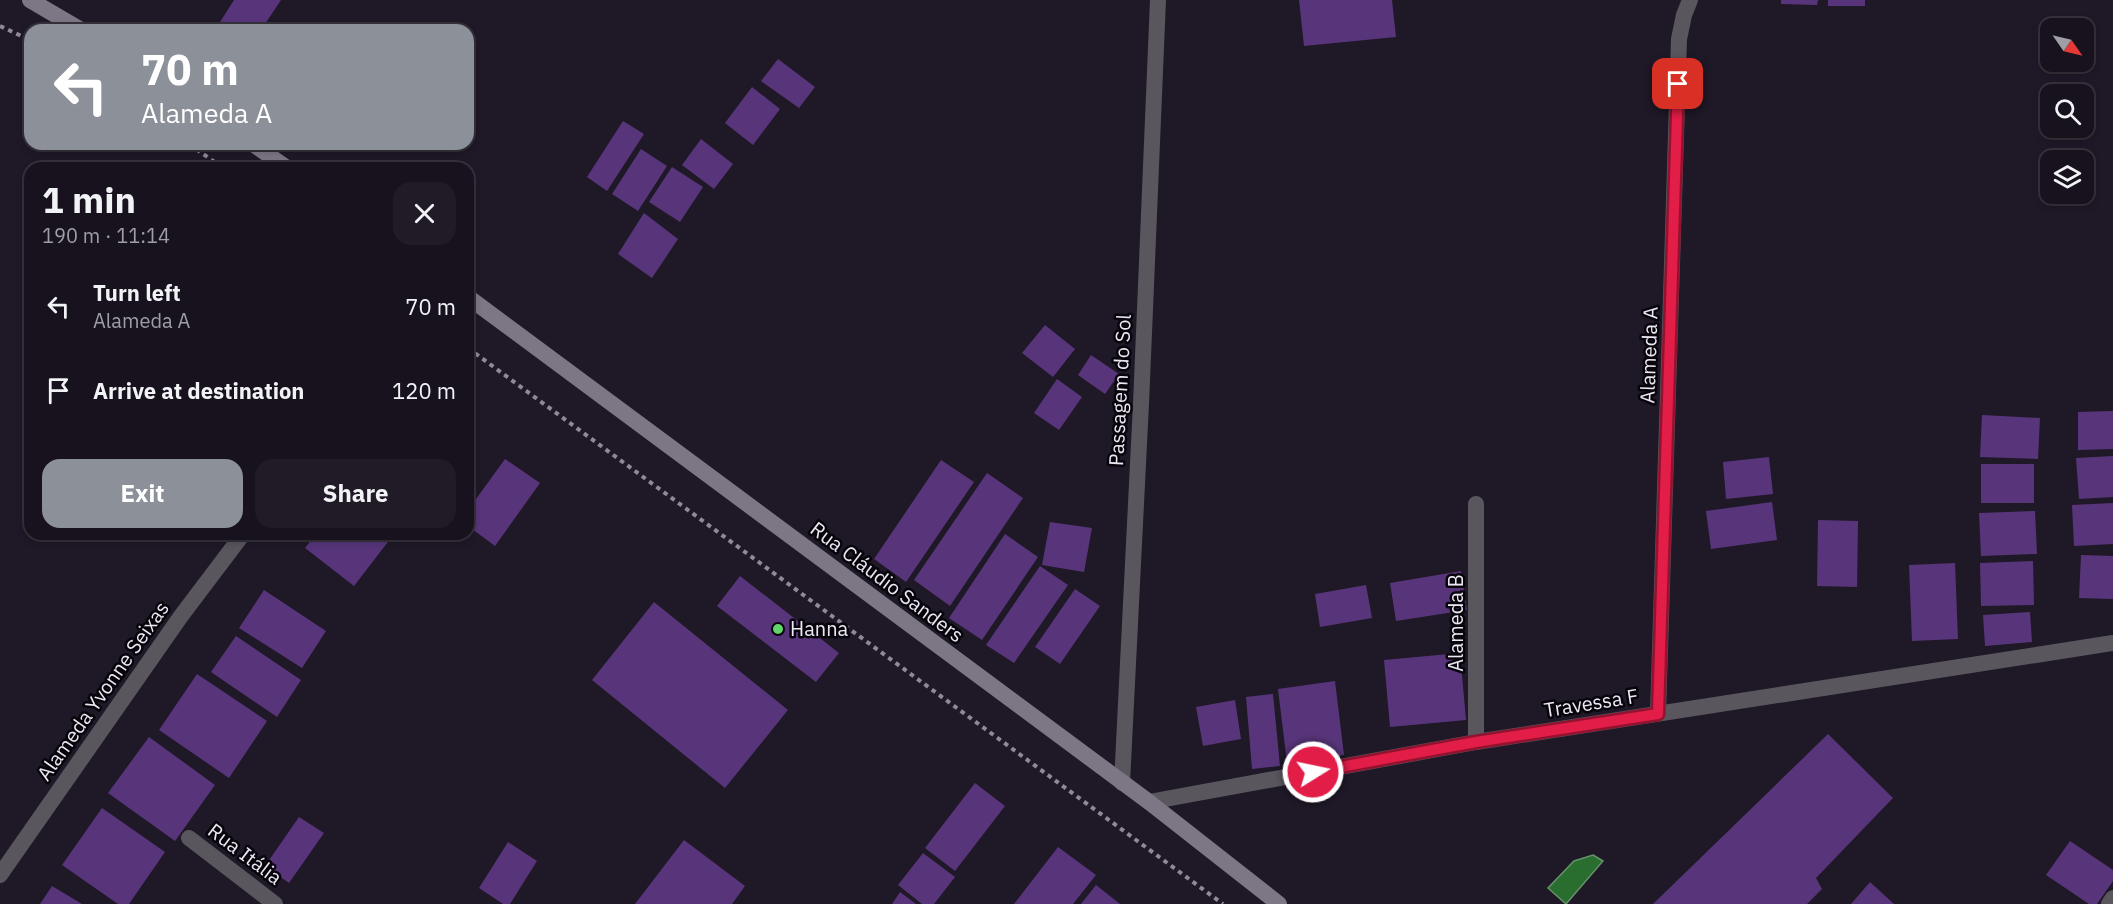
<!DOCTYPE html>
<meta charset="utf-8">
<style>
body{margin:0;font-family:"IBM Plex Sans",sans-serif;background:#201b26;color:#f1f3f6;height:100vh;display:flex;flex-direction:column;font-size:22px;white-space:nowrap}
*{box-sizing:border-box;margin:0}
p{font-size:20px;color:#9e9ea4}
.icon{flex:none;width:33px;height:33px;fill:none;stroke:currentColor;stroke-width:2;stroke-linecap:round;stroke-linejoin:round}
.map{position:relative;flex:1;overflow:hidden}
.side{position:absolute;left:24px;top:162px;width:450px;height:378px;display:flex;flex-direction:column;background:#17121d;border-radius:18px;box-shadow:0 3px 9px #0003,0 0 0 2px #36323b}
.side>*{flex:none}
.top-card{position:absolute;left:24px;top:24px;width:450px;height:126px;border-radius:18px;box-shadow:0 3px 9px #0003,0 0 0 2px #36323b;background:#8c9099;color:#fff;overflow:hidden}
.needle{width:39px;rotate:124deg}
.tools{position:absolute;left:2040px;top:18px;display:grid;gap:12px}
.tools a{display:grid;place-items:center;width:54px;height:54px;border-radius:12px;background:#17121d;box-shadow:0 3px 9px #0003,0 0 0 2px #36323b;font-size:30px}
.pin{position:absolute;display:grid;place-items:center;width:51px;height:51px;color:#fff;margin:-26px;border-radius:12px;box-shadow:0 3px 9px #0006}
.me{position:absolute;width:66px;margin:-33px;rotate:80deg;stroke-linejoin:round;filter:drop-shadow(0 0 4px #0008)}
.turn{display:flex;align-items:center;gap:21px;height:126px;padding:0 18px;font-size:27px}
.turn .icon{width:78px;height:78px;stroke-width:2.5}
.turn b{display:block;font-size:42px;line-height:51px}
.round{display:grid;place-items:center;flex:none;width:63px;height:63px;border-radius:18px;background:#201b26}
.headline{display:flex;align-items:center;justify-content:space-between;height:102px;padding:0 18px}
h1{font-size:36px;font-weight:800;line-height:45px}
.button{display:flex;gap:12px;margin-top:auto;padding:12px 18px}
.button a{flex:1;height:69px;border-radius:18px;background:#8c9099;color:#fff;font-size:24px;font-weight:800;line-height:69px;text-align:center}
.button a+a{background:#201b26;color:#f1f3f6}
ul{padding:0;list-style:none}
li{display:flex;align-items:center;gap:18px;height:84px;padding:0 18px}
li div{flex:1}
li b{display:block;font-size:22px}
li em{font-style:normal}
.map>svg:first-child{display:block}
.water{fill:#296d2f;stroke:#64926a;stroke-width:1.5}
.building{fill:#58357a}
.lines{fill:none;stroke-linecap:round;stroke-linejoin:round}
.path{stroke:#908a97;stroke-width:4;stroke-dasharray:4.5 4.5;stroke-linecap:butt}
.minor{stroke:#5a565e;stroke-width:16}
.secondary{stroke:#7d7785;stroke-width:16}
.route-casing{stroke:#92132f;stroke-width:15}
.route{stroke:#e11d48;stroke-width:10}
.poi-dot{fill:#61d46a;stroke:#07050b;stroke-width:2}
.labels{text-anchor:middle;stroke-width:5;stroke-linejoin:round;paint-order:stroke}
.street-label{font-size:20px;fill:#ece8f3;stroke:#07050b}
.poi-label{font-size:20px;fill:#ece8f3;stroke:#07050b;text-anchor:start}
</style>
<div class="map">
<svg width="2113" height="904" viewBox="0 0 2113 904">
<rect width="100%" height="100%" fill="#1f1827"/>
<!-- water -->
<path class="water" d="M1593 855 1603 861 1566 904 1548 888 1574 861Z"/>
<!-- building -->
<path class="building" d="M234 0H281L261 30H215Z
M1299 0H1392L1396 37 1304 46Z
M1781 0H1818L1817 5 1781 4Z
M1828 0H1865V6H1828Z
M778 59 815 87 799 108 761 81Z
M752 87 780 109 753 145 725 123Z
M623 121 644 134 607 191 587 177Z
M701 139 733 164 714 189 682 165Z
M641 149 667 166 638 211 612 194Z
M672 167 703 187 680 222 649 202Z
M644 213 678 239 652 278 618 254Z
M1045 325 1075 349 1053 377 1022 353Z
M1091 355 1119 374 1105 394 1078 375Z
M1057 379 1082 397 1059 430 1034 413Z
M2113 411V449L2078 450V412Z
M1982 415 2040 418 2038 459 1980 457Z
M2113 456V497L2079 499 2076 458Z
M1769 457 1773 494 1726 499 1723 462Z
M505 459 540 483 495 546 468 526V510Z
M941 460 974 482 906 582 874 559Z
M1981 464H2034V503H1981Z
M987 473 1023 498 950 606 914 580Z
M1772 502 1777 540 1711 549 1706 511Z
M2113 503V544L2074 546 2072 505Z
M2035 511 2037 554 1981 556 1979 513Z
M1818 520 1858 521 1857 587 1817 586Z
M1050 522 1092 528 1084 572 1042 565Z
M316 534H394L354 586 305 548Z
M1005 534 1038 557 982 640 949 618Z
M2081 555 2113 556V599L2079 598Z
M2033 561 2034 605 1981 606 1980 563Z
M1955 563 1958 639 1912 641 1909 565Z
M1040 566 1068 585 1014 663 986 645Z
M1461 571 1467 610 1396 621 1390 583Z
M740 576 839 653 816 682 717 606Z
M1366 585 1372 618 1320 627 1315 594Z
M1075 589 1100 606 1060 664 1035 647Z
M264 590 326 631 302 668 239 628Z
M654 602 788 710 725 788 592 680Z
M2030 612 2032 642 1985 646 1983 615Z
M236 636 301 680 277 717 211 672Z
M1460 653 1466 720 1390 727 1384 660Z
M197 674 267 721 229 778 159 730Z
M1335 681 1344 755 1287 763 1278 689Z
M1273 694 1280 766 1252 769 1246 697Z
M1235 700 1241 739 1203 746 1196 707Z
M1828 734 1893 798 1816 878 1822 889 1807 904H1653Z
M149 737 215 785 175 841 108 793Z
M975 783 1005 806 955 871 925 848Z
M102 808 165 852 129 904H118L62 865Z
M299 817 324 833 289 883 265 866Z
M684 840 745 886 732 904H635Z
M2070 841 2113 870V881L2097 904H2089L2046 875Z
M508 842 537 861 510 904H503L479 888Z
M1058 847 1096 875 1073 904H1014Z
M923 853 955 877 934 904H922L898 885Z
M1870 882 1894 904H1851Z
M1096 885 1120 904H1081Z
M52 886 82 904H40Z
M900 892 916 904H892Z"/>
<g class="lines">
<!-- path -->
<path class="path" d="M0 26 30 40
M189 144 223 168
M468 348 1223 904"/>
<!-- minor -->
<path class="minor" d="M1476 504V742
M1658 714 1679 39 1684 15 1690 0
M1122 783 1141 404 1158 0
M1149 802 1476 742 2113 643
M189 838 275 904
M0 875 181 616 243 534
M2109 904 2113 898"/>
<!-- secondary -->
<path class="secondary" d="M30 0 81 30
M253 144 287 168
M468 297 1149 802 1279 904"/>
</g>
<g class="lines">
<!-- route casing -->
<g class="route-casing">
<path id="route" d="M1313 772 1476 742 1658 714 1678 84"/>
</g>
<!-- route -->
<use href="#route" class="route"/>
</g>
<!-- markers -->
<circle class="poi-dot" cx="778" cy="629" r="6"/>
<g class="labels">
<!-- street labels -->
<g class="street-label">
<text transform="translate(1649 355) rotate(-88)" y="7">Alameda A</text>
<text transform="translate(1120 390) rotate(-87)" y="7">Passagem do Sol</text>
<text transform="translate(887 582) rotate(37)" y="7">Rua Cláudio Sanders</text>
<text transform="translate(1456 623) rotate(-90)" y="7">Alameda B</text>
<text transform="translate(103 691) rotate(-55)" y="7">Alameda Yvonne Seixas</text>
<text transform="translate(1591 703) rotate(-9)" y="7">Travessa F</text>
<text transform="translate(245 854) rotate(37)" y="7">Rua Itália</text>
</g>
<!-- poi labels -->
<g class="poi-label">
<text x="790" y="636">Hanna</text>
</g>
</g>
</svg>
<div class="tools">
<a><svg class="needle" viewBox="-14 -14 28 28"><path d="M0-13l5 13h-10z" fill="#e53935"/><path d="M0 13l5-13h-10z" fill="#9e9ea4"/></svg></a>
<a><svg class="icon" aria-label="search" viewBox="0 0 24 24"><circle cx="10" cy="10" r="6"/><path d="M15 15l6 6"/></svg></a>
<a><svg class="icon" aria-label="layers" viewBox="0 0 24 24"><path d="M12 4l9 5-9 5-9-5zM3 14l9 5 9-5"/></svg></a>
</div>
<div class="pin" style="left:1678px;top:84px;background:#d93025"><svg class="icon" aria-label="arrive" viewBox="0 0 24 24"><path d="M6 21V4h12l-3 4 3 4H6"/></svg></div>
<svg class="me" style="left:1313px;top:772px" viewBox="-20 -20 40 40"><circle r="17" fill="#e11d48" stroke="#fff" stroke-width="3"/><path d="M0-11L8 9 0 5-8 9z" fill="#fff"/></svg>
<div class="top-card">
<div class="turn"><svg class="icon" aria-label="left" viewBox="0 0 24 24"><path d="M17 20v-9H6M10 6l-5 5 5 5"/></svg><div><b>70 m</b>Alameda A</div></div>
</div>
<section class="side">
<div class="headline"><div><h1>1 min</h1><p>190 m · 11:14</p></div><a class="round"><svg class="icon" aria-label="close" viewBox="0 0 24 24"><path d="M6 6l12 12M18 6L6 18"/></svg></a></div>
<ul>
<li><svg class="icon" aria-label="left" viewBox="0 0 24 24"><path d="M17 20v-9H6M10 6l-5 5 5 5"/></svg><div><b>Turn left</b><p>Alameda A</p></div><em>70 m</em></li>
<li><svg class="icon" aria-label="arrive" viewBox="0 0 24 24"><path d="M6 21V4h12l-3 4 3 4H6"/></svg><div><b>Arrive at destination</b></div><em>120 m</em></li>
</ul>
<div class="button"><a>Exit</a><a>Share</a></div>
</section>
</div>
